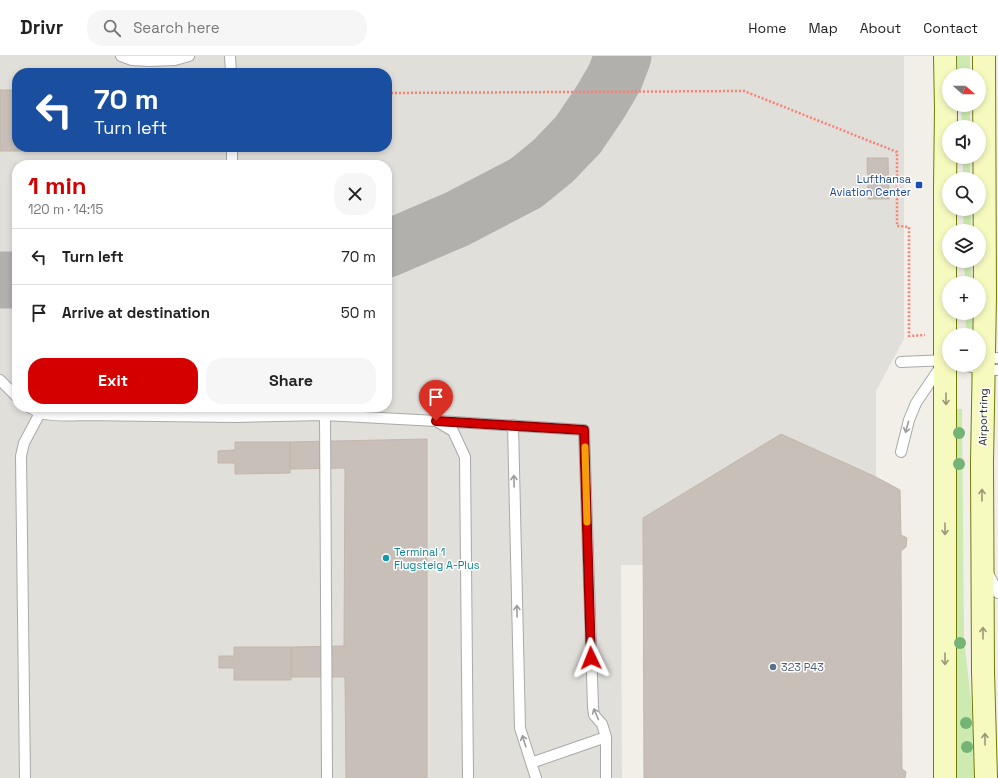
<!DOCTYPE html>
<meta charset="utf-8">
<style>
body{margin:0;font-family:"Space Grotesk",sans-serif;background:#f6f6f6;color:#222;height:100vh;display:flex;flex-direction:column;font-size:15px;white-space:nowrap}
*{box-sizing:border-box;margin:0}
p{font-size:13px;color:#767676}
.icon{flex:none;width:22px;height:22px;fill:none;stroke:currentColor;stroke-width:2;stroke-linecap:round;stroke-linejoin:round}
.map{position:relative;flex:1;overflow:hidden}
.panel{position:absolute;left:12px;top:104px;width:380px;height:252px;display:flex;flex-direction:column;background:#fff;border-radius:16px;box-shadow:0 2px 6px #0003}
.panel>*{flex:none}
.banner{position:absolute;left:12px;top:12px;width:380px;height:84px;border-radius:16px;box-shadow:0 2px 6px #0003;background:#1a4fa0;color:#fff;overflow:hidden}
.needle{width:26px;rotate:110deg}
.buttons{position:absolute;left:942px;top:12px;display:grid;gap:8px}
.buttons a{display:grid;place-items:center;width:44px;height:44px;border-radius:50%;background:#fff;box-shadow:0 2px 6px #0003;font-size:20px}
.pin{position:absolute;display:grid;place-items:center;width:34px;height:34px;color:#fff;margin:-41px -17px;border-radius:50% 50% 50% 0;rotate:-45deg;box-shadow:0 0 4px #0007}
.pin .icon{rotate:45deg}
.me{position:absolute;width:44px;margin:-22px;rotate:358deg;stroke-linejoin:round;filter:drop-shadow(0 0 3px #0008)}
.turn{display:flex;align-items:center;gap:14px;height:84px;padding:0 16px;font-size:18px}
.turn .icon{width:52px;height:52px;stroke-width:2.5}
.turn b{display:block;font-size:28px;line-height:34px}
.round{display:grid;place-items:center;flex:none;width:42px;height:42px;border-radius:16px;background:#f6f6f6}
.head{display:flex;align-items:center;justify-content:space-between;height:68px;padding:0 16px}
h1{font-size:24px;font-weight:700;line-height:30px;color:#d40000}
.action{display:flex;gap:8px;margin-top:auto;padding:8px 16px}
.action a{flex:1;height:46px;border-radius:16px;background:#d40000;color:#fff;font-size:16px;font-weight:700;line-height:46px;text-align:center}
.action a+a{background:#f6f6f6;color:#222}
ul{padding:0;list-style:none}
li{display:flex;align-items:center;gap:12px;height:56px;padding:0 16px;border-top:1px solid #e0e0e0}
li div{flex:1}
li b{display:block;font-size:15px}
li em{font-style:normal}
header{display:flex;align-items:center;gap:24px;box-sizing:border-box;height:56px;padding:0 20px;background:#fff;border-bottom:1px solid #e0e0e0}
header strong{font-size:19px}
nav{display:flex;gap:22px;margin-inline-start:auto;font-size:14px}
.search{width:280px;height:36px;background:#f6f6f6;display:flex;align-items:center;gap:10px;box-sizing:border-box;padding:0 14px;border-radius:16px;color:#767676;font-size:15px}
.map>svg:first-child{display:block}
.airport{fill:#e1dfda;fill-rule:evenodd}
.grass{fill:#cdebb0}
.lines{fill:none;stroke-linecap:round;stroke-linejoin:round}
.taxiway{stroke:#b1b0ac;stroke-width:57}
.building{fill:#c7bfb8;stroke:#c4b6ab}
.lane-casing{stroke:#a9a9a9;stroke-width:12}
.secondary-casing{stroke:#707d05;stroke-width:24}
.path{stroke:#fa8072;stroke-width:2.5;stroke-dasharray:2 2;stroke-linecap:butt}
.lane{stroke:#fff;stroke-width:10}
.secondary{stroke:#f7fabf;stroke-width:22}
.tree{fill:#74b475}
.oneway{stroke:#979978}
.oneway2{stroke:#9c9c9c}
.route-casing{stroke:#8a0000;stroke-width:10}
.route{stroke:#d40000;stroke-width:7}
.slow{stroke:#f59e0b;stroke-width:7}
.transit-dot{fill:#1a4fb4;stroke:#fff;stroke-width:1.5}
.culture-dot{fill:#0f9aa8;stroke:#fff;stroke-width:1.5}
.service-dot{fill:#5c6f8a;stroke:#fff;stroke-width:1.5}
.labels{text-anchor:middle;stroke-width:3;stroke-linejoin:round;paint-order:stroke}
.transit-label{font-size:11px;fill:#164399;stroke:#fff;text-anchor:end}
.street-label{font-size:11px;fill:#222;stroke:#fff}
.culture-label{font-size:11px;fill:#0d838f;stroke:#fff;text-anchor:start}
.service-label{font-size:11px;fill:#4e5e75;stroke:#fff;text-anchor:start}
</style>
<header>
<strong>Drivr</strong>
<div class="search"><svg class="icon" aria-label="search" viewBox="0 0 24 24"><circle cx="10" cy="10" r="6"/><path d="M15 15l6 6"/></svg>Search here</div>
<nav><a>Home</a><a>Map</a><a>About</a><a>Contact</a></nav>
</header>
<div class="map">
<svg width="998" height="722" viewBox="0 0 998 722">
<rect width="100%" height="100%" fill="#f2efe9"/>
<!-- airport -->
<path class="airport" d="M0 0H904V283L876 335V421L781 378 643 462V509H621L622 722H0ZM17 17H387V91H17ZM17 109H387V351H17Z"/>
<!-- grass -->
<path class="grass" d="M957 0H970V19H959Z
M961 49H970V71H962Z
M963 101H970V123H963Z
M963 153H971V175H964Z
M964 205H971L972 227H965Z
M966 257H972V272L969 273 966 271Z
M954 353H962L964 581 972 654 975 722H953Z"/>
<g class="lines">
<!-- taxiway -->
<path class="taxiway" d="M387 193 457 163 526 127 553 105 578 79 601 45 615 21 623 0
M0 224H17"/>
</g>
<!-- building -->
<path class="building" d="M0 34H17V91H148V95H0Z
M867 102H888L889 143H868Z
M781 378 876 421 900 434 901 479 907 482 906 491 901 495 902 713 906 716 905 722H644L643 462Z
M427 383V722H346L345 621H291V591L344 590 345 412 290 413V386Z
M235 386H290V417L235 418V407H218V395L235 394Z
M234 591H291V624H234V612H219V600H234Z"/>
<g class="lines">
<!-- lane casing -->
<g class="lane-casing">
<path id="lane" d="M121 0 132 4 149 5 175 4 189 0
M230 0 231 17
M232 91V109
M981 303 998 302
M901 306 947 304
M963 309 984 314H998
M0 324 17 341
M40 357C54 360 67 360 81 359L235 361 325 359 436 365 453 375 465 401 468 722
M325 359 327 722
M439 365 584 374 593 651 594 659 602 668 606 681V722
M513 369 520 672 536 722
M901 396 909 364 916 347 941 310
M988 517 998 537
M531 707 606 681
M25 722 21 400 24 387 40 357 29 351"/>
</g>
<!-- secondary casing -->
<g class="secondary-casing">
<path id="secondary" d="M984 0 985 241 982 406 983 616 986 722
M945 722V130L946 53 945 0"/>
</g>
<!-- path -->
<path class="path" d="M387 37 744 35 897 96V170L909 171V280L925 279"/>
<!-- lane -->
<use href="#lane" class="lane"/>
<!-- secondary -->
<use href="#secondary" class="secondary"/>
</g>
<!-- trees -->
<g class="tree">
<circle cx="959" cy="377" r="6"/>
<circle cx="959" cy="408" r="6"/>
<circle cx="960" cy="587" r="6"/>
<circle cx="966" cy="667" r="6"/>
<circle cx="967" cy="691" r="6"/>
</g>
<!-- one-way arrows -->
<defs><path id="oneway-shaft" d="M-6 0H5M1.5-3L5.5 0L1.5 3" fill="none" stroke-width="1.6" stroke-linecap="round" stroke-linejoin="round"/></defs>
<g class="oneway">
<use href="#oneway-shaft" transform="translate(946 343) rotate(90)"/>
<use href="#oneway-shaft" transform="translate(982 439) rotate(-90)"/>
<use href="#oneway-shaft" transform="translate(945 473) rotate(90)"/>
<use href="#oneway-shaft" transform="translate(983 577) rotate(-90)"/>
<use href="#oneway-shaft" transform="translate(945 603) rotate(90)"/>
<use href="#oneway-shaft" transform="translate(985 683) rotate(-91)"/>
</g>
<g class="oneway2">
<use href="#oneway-shaft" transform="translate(907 371) rotate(105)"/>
<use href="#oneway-shaft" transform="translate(514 425) rotate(-91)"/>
<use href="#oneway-shaft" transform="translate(517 555) rotate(-91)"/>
<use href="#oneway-shaft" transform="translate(596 658) rotate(-114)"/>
<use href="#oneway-shaft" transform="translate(524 685) rotate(-108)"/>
</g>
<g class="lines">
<!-- route casing -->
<g class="route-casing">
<path id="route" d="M436 365 584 374 591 602"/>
</g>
<!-- route -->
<use href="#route" class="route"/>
<!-- slow -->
<path class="slow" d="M585 391 587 466"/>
</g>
<!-- markers -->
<rect class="transit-dot" x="915" y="125" width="8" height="8" rx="2"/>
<circle class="culture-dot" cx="386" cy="502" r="4"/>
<circle class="service-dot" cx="773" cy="611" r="4"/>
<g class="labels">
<!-- transit labels -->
<g class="transit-label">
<text x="911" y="127">Lufthansa<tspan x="911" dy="13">Aviation Center</tspan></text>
</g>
<!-- street labels -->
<g class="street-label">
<text transform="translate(983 361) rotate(-89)" y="4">Airportring</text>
</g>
<!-- culture labels -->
<g class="culture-label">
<text x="394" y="500">Terminal 1<tspan x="394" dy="13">Flugsteig A-Plus</tspan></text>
</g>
<!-- service labels -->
<g class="service-label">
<text x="781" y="615">323 P43</text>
</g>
</g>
</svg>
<div class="buttons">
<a><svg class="needle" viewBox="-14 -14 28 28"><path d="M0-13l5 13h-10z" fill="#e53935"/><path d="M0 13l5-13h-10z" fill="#767676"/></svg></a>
<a><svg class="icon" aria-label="sound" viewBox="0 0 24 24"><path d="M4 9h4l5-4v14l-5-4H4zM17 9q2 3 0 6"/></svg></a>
<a><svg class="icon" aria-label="search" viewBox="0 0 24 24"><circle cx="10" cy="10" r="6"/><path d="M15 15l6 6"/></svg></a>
<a><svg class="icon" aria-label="layers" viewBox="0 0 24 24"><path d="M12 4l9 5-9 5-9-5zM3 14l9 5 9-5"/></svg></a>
<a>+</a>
<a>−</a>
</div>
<div class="pin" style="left:436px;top:365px;background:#d93025"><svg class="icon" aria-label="arrive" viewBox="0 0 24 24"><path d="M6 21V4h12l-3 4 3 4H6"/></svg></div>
<svg class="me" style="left:591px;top:602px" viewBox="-20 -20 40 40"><path d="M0-17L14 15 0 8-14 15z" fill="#d40000" stroke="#fff" stroke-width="4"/></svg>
<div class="banner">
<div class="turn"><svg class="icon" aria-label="left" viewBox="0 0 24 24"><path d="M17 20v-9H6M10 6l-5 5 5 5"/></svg><div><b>70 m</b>Turn left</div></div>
</div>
<section class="panel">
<div class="head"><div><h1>1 min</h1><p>120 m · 14:15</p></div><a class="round"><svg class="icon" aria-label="close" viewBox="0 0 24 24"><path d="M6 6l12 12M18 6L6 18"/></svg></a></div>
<ul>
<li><svg class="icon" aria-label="left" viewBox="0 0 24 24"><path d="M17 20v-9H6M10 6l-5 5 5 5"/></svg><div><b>Turn left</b></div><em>70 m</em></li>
<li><svg class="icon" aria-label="arrive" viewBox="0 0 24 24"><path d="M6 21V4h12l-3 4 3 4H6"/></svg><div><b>Arrive at destination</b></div><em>50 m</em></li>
</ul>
<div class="action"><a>Exit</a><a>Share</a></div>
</section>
</div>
